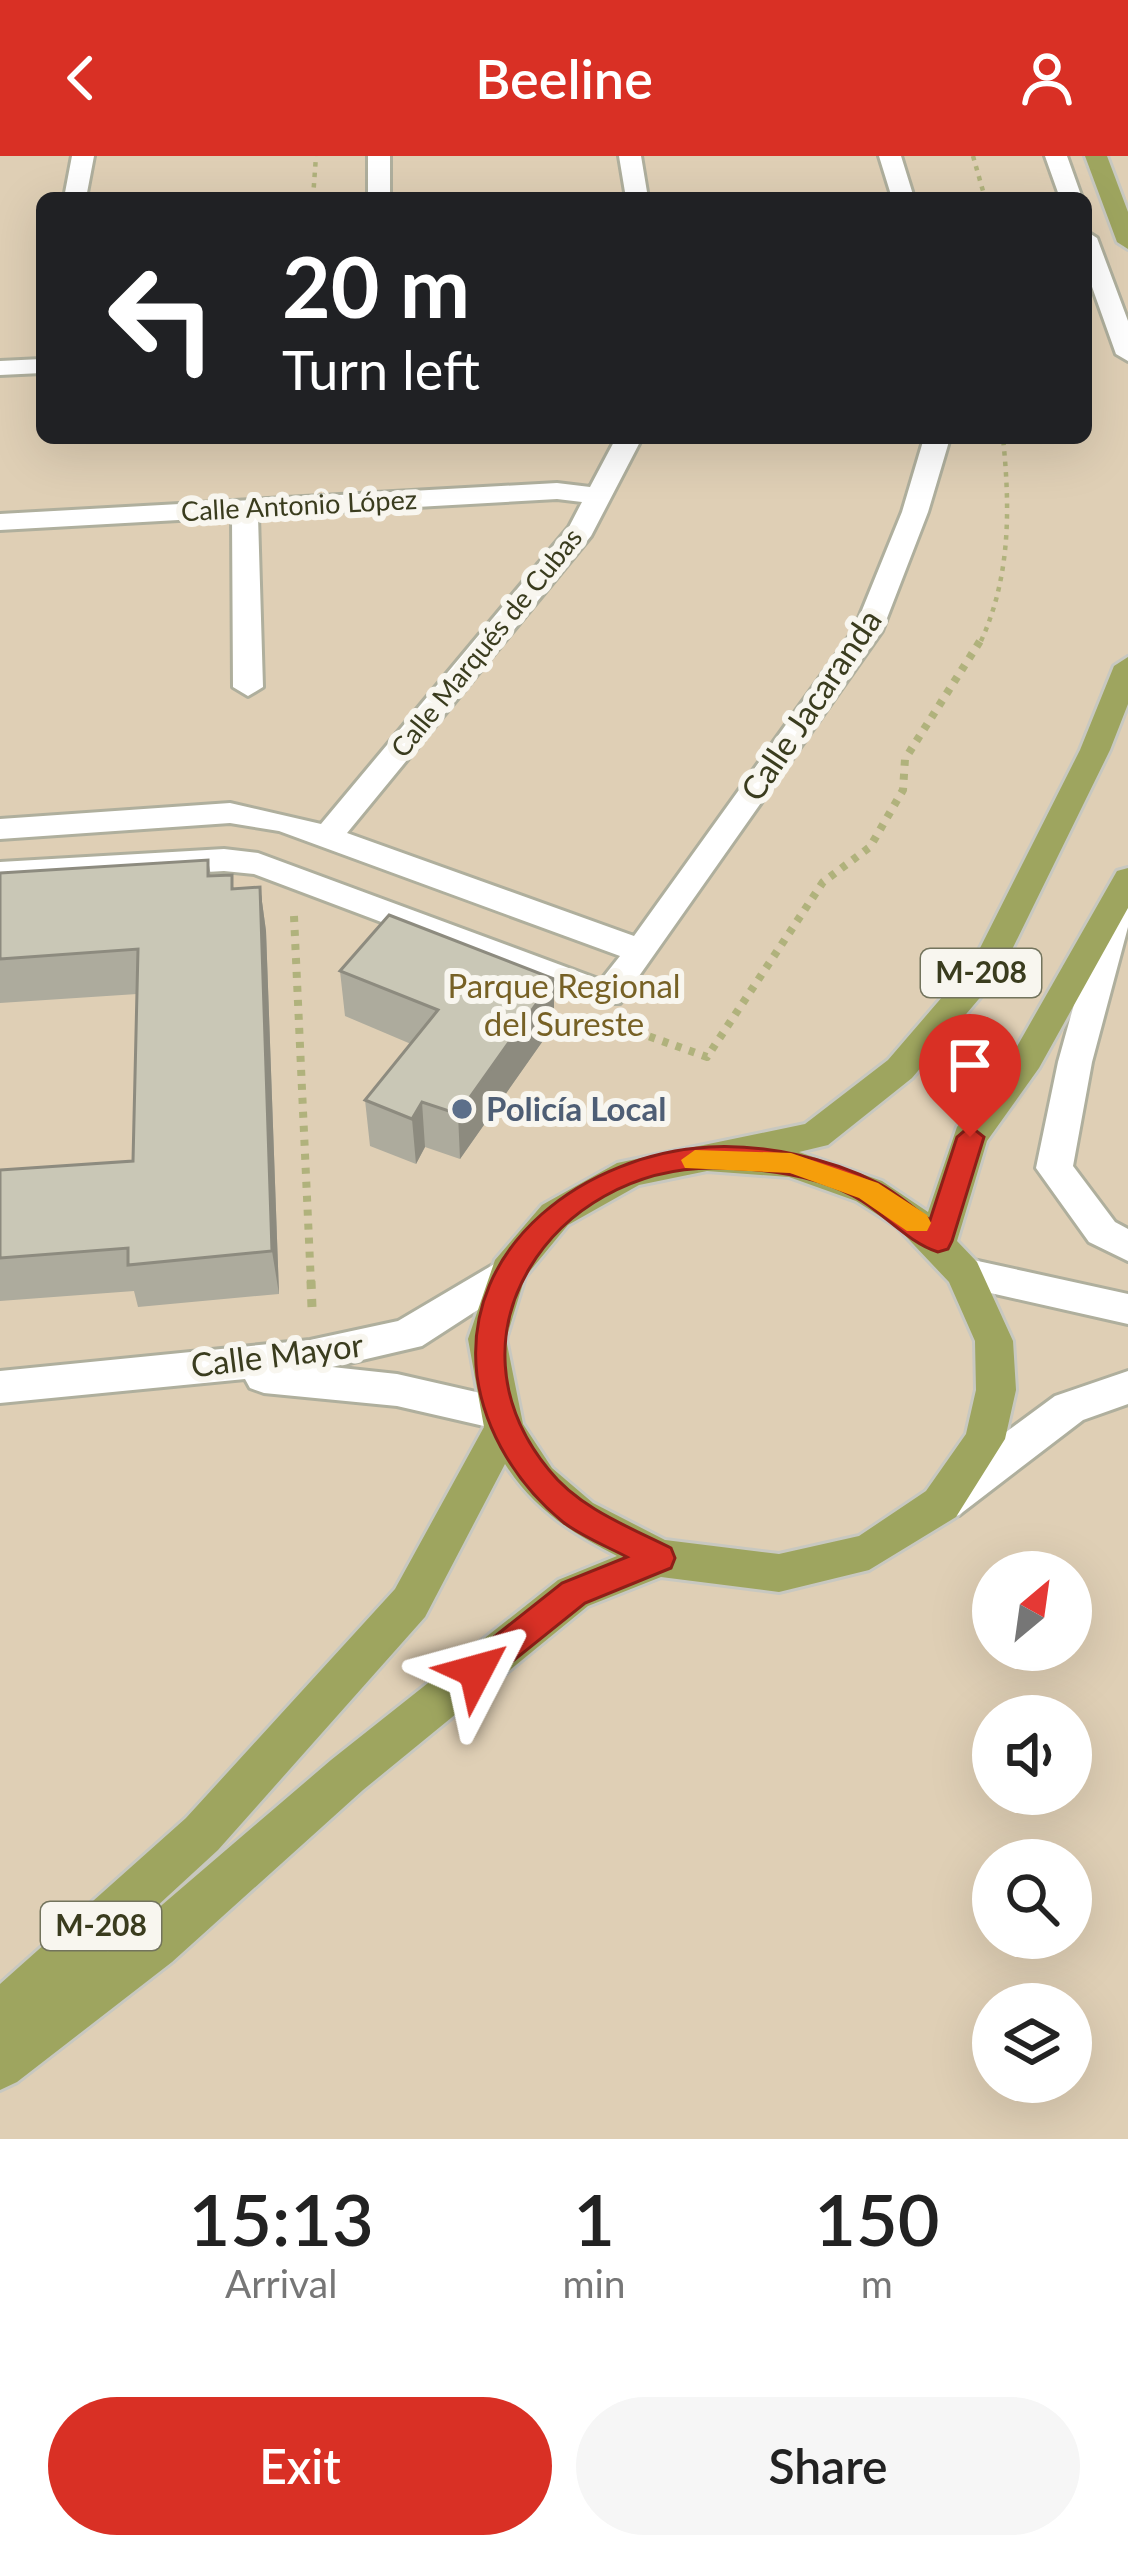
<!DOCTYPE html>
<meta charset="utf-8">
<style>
body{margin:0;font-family:Lato,sans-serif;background:#f6f6f6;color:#222;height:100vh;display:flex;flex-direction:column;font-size:45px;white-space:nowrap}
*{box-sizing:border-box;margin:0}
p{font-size:39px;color:#767676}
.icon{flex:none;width:66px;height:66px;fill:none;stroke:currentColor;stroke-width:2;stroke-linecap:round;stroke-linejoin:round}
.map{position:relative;height:1983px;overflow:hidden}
.panel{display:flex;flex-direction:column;background:#fff;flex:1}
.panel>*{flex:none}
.hud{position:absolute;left:36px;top:36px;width:1056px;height:252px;border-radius:18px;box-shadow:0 12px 48px #0002;background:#202124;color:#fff;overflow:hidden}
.needle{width:78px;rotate:29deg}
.controls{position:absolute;left:972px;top:1395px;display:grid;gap:24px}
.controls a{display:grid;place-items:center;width:120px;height:120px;border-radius:50%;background:#fff;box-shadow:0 12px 48px #0002;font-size:60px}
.pin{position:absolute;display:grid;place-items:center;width:102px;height:102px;color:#fff;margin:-123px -51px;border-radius:50% 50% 50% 0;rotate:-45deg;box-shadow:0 0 12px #0007}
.pin .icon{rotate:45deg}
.me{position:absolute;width:132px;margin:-66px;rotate:51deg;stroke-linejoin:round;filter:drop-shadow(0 0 9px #0008)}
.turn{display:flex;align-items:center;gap:42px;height:252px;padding:0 48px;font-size:54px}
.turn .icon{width:156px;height:156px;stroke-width:2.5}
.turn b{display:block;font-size:84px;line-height:102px}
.eta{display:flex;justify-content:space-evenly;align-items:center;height:204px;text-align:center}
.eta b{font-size:72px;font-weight:600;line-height:84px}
.button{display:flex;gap:24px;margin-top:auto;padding:24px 48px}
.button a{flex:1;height:138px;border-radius:72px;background:#d93025;color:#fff;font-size:48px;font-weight:600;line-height:138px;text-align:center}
.button a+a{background:#f6f6f6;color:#222}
header{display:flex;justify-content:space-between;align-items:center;height:156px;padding:0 48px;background:#d93025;color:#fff;font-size:54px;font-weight:600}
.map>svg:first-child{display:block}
.green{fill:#dfcfb5;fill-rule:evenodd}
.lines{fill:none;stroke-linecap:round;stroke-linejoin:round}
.minor-casing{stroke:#afaf9d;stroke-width:6}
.major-casing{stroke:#c8c8c0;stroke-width:6}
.path-far2{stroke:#b0b27c;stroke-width:4.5;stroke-dasharray:4.5 6;stroke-linecap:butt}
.path-far1{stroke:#b0b27c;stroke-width:8;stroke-dasharray:6 8;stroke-linecap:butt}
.path{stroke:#b0b27c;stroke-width:9;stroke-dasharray:8 10;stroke-linecap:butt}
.minor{fill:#fff;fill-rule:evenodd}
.major{fill:#9ea55f;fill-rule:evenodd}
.wall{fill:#adab9d}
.shaded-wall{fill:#8d8b7f}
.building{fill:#c9c7b6;stroke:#8d8b7f;stroke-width:3}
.route{fill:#d93025;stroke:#8d1f18;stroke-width:3}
.slow{fill:#f59e0b}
.service-dot{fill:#5c6f8a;stroke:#f8f6ef;stroke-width:4.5}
.labels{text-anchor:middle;stroke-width:12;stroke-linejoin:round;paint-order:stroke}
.far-street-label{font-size:27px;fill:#3a3c1e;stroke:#f8f6ef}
.shield{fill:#f8f6ef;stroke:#73745d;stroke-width:3}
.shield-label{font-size:30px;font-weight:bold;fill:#3a3c1e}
.street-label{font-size:33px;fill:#3a3c1e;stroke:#f8f6ef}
.park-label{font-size:33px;fill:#776125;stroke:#f8f6ef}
.service-label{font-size:33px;font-weight:bold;fill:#4e5e75;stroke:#f8f6ef;text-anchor:start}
</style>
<header><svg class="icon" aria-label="back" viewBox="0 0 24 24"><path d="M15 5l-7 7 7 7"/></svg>Beeline<svg class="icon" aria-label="person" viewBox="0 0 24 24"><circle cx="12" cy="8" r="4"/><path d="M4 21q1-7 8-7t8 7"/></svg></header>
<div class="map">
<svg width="1128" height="1983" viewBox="0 0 1128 1983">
<rect width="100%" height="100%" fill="#ebeade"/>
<!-- green -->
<path class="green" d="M0 0H1128V1983H0ZM42 42H1086V282H42ZM993 1416H1071V1494H993ZM993 1560H1071V1638H993ZM993 1704H1071V1782H993ZM993 1848H1071V1926H993Z"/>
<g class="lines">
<!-- minor casing -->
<g class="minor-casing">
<path id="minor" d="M72 0H94L86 42H64Z
M368 0H390V42H368Z
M619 0H641L648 42H626Z
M879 0H901L914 42H892Z
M1045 0H1067L1082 42H1060Z
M1086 75 1097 82 1128 165V205L1116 198 1086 114Z
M42 203V217L0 219V205Z
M616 282H642L591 380 347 677 634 780 854 474 902 356 924 282H950L928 356 882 475 620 847H596L254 718 224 715 0 728V706L224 693 258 697 601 824 620 800 279 675 230 667 0 683V663L230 647 321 668 569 371 582 346 557 343 258 360 263 531 248 540 233 531 232 361 0 374V358L557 327 590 331Z
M1118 737 1128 740V771L1092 906 1073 1010 1115 1066 1128 1073V1105L1089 1086 1036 1012 1058 906 1102 748 1107 740Z
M508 1100 521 1104 527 1115 521 1126 422 1190 332 1211 397 1218 511 1244 517 1256 511 1268 497 1273 397 1250 264 1237 250 1232 245 1223 0 1247V1215L310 1184 398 1165Z
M964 1102 1128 1138V1168L951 1128 945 1117 951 1106Z
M1128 1215V1248L1083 1264 959 1359 944 1364 929 1359 923 1346 929 1333 1055 1240Z"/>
</g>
<!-- major casing -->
<g class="major-casing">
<path id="major" d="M1085 0H1107L1128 56V93L1117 86Z
M1128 501V548L1110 594 1000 818 912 922 828 989 799 996 882 1025 928 1056 957 971 1015 894 1117 715 1128 712V752L1039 912 987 985 957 1085 977 1106 1013 1185 1016 1234 1005 1283 956 1361 869 1414 779 1436 661 1421 588 1450 363 1634 172 1806 17 1926 0 1934V1828L186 1662 395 1433 484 1271 468 1183 495 1104 542 1049 617 1007 805 968 888 904 974 804 1080 594 1114 510ZM707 1015 789 1021 856 1045 897 1071 949 1126 975 1185 976 1234 966 1278 926 1335 859 1380 779 1398 665 1384 593 1347 552 1312 523 1268 506 1183 525 1121 568 1069 639 1029ZM505 1308C534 1353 570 1376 617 1400L558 1424 331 1604 106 1797 218 1694 425 1461Z"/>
</g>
<!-- path-far2 -->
<path class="path-far2" d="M973 0 985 42
M313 42 316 0
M981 485C1011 420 1010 351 1003 282"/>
<!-- path-far1 -->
<path class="path-far1" d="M294 760 311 1128
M623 871 707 901 823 726 870 691 903 634 905 603 982 482"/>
<!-- path -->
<path class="path" d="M311 1125 312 1152"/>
<!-- minor -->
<use href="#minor" class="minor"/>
<!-- major -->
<use href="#major" class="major"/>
</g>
<!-- wall -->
<path class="wall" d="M208 704 211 720 234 732 260 731 266 775 279 1138 138 1151 134 1135 0 1145V1014L133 1005 137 838 0 847V717Z
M340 815 554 869 460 1003 425 991 416 1008 370 990 365 944 411 888 345 860Z"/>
<!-- shaded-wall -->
<path class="shaded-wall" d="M260 731 266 775 279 1138 272 1095Z
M554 823V869L460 1003 458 958Z
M422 946 425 991 416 1008 412 963Z"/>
<!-- building -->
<path class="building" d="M208 704V720L232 719V733L260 731 272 1095 128 1109V1092L0 1102V1014L133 1005 138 793 0 803V717Z
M389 759 554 823 458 958 422 946 412 963 365 944 438 854 340 815Z"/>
<!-- route -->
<path class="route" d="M970 970 984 981 952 1085 948 1093 938 1096C910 1087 887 1061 862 1045 820 1019 762 1012 713 1012 553 1012 438 1179 549 1314 579 1352 629 1371 671 1392L675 1402 671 1412 585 1447 488 1525 476 1530 465 1525 460 1515 465 1504 562 1427 627 1401C606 1390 581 1380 563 1366 518 1329 485 1277 477 1220 461 1087 588 998 709 991 764 988 829 1002 878 1027 896 1036 913 1052 930 1064L957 981Z"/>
<!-- slow -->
<path class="slow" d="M695 994 791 997 878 1027 927 1059 931 1067 927 1075H907L859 1042 790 1017 685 1012 681 1004Z"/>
<!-- markers -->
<circle class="service-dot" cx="462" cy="953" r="12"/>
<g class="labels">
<!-- far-street labels -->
<g class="far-street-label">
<text transform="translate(299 350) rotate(-3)" y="9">Calle Antonio López</text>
<text transform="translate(487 487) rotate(-51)" y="9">Calle Marqués de Cubas</text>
</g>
<!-- shield labels -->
<g class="shield">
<rect x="921" y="793" width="120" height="48" rx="9"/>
<rect x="41" y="1746" width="120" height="48" rx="9"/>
</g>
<g class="shield-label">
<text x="981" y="827">M-208</text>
<text x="101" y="1780">M-208</text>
</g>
<!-- street labels -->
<g class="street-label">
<text transform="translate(811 549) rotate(-56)" y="12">Calle Jacaranda</text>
<text transform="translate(277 1199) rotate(-7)" y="12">Calle Mayor</text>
</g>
<!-- park labels -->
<g class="park-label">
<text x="564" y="842">Parque Regional<tspan x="564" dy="38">del Sureste</tspan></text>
</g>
<!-- service labels -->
<g class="service-label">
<text x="486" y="965">Policía Local</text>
</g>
</g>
</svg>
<div class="controls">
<a><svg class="needle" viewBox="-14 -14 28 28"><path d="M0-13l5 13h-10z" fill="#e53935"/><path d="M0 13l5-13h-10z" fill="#767676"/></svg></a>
<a><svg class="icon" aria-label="sound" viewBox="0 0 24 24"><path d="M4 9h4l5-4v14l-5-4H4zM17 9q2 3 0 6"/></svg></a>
<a><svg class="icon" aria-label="search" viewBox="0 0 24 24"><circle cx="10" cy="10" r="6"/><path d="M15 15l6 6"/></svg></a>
<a><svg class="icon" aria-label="layers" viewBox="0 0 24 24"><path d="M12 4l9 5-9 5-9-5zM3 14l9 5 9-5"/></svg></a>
</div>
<div class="pin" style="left:970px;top:981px;background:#d93025"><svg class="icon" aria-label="arrive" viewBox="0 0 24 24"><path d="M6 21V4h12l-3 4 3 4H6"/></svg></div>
<svg class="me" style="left:476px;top:1515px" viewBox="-20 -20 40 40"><path d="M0-17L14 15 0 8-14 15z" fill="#d93025" stroke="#fff" stroke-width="4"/></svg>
<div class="hud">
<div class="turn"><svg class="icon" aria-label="left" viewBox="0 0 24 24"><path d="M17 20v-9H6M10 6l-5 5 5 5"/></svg><div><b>20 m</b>Turn left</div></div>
</div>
</div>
<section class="panel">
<div class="eta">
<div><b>15:13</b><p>Arrival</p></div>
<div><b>1</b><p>min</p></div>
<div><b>150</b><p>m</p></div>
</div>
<div class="button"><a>Exit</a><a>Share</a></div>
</section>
